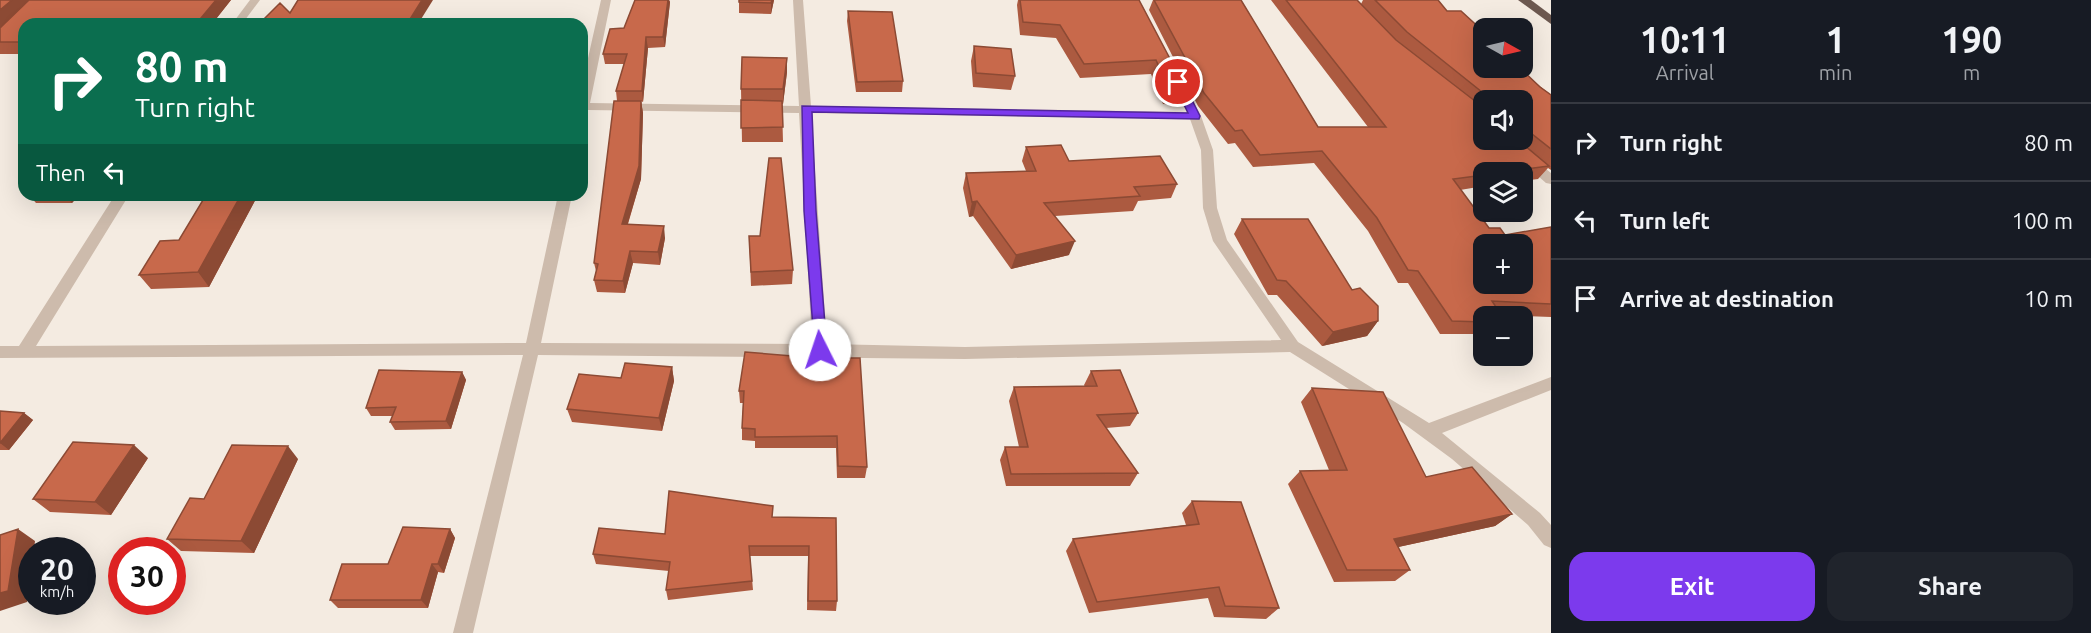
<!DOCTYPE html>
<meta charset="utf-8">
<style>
body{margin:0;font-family:Ubuntu,sans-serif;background:#20242c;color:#f1f3f6;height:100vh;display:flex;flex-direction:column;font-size:22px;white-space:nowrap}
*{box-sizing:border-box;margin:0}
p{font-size:20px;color:#9ea1a6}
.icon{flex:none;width:33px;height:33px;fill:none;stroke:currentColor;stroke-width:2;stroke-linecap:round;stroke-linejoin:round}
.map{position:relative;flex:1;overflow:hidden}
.side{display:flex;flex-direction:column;background:#171b24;width:540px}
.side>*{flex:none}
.banner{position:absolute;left:18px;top:18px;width:570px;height:183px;border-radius:18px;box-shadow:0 6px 24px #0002;background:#0b6e4f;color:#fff;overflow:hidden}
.needle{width:39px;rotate:98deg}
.tools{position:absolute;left:1473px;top:18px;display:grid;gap:12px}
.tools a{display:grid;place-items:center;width:60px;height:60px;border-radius:12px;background:#171b24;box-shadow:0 6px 24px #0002;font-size:30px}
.speed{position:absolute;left:18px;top:537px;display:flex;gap:12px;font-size:30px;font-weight:700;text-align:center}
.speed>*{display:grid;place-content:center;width:78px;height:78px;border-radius:50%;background:#171b24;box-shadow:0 6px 24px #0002;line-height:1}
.speed small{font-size:15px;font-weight:400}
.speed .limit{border:9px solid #d22;background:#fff;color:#111}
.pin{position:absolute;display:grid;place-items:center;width:51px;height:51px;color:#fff;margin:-26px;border:3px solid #fff;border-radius:50%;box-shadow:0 2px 6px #0007}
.me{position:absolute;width:66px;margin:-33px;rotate:356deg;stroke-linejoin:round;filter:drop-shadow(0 0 4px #0008)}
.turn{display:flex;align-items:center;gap:21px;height:126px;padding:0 18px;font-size:27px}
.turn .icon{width:78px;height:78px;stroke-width:2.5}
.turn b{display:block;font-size:42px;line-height:51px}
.then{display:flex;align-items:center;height:57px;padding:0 18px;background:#0003;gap:12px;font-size:22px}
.eta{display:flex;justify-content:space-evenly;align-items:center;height:102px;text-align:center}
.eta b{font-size:36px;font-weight:700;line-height:42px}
.button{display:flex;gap:12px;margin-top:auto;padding:12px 18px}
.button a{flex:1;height:69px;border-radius:18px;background:#7c3aed;color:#fff;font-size:24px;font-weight:700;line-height:69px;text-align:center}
.button a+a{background:#20242c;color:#f1f3f6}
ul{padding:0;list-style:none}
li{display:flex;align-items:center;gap:18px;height:78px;padding:0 18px;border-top:2px solid #363941}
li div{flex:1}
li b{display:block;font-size:22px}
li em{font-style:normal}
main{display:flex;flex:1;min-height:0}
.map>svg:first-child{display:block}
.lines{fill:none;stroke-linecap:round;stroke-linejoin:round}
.minor{fill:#cdbbac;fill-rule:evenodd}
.trunk{fill:#6c584f;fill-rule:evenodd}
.wall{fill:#ac5a40;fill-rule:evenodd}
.shaded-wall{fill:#8c4a34}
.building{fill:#c8694b;stroke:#8c4a34;stroke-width:1.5;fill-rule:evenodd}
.route{fill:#7c3aed;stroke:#51269a;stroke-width:1.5}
</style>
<main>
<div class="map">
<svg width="1551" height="633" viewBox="0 0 1551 633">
<rect width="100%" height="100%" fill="#f4ebe1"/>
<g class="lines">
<!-- minor -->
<path class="minor" d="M250 0H260L242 24H232Z
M601 0H611L590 103 799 106 793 0H803L811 106 1187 112 1171 79 1173 77H1181L1201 116 1213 150 1217 208 1227 240 1298 342 1429 423 1551 377V390L1442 433 1540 513 1551 525V548L1544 545 1528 525 1452 459 1403 423 1290 352 965 359 538 355 473 633H453L523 355 0 358V346H19L115 195H129L36 346 526 343 558 195H572L541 343 812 344 799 113 588 110 586 115 582 116V85ZM811 113 1190 119 1201 150 1203 208 1213 241 1281 340 965 347 827 344Z
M1497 140H1510L1551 173V184L1546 183Z"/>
<!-- trunk -->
<path class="trunk" d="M1518 0H1531L1551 15V24Z"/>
</g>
<!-- wall -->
<path class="wall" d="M0 0H231L212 24H24V54H0Z
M635 0H669L670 2 665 47 648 48 643 102 641 101 643 113 641 179 628 224 665 238 660 265 633 263 625 293 597 292 594 280 596 271 594 263 617 101 616 91 624 64H605L603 54 624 28Z
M739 0H774L771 14 739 13Z
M1018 0H1139L1187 91 1181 105 1163 104 1151 74 1080 78 1056 38 1020 35 1017 5Z
M1153 0H1241L1318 127H1368L1271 0H1357L1361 4 1363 0H1438L1447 11 1551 95V170L1548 168 1538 179 1522 181V172H1484V186L1460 190 1489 228 1505 235 1551 227V317L1501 315 1484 316V334H1440L1408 283H1398L1368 231 1314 163 1253 167 1235 143 1228 144 1198 106 1149 10ZM1484 100H1522V140H1484Z
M848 11 903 81 902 92H856L847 21Z
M974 46 1015 76 1011 90 973 87 971 61Z
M787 58V72L783 104H782L783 142H742L741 89Z
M1026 147 1069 161 1177 184 1171 198 1138 201 1133 211 1055 216 1069 255 1011 269 973 216 969 217 963 188 966 173 1026 171 1022 161Z
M29 195H79L72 203H36Z
M206 195H258L209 287 151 289 139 275 179 240Z
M1242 219 1352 290 1378 321 1367 336 1322 346 1277 295H1268L1234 234Z
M749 236H760L793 270 792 284 751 286Z
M817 358 867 467 865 478H837L836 448H755V441L742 440V428L743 403H740L739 391Z
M672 367 674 381 662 431 572 422 567 409 621 378Z
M1091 371 1138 413 1130 426 1106 428 1138 473 1130 486H1006L1000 460 1005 447H1019L1009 401 1014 387H1085L1084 385Z
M462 372 466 380 451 429 395 430 390 422 393 416H371L366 408Z
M1312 388 1426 477 1512 514 1495 526 1398 547 1410 570 1395 581 1334 582 1288 484 1300 471 1329 470 1301 402Z
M0 411 24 413 33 420 9 450H0Z
M148 458 111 515 50 512 33 499Z
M298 459 254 553 181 551 167 539 204 499Z
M1192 501 1279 608 1266 619 1214 617 1208 598 1089 613 1066 551 1073 539 1186 525 1182 513Z
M773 517 836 518 837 601 836 611 807 610 808 556H750L753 590 668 600 666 590 669 571 596 564 593 554 665 534Z
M450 529 455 538 444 573 438 572 428 608H338L330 600 388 564Z"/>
<!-- shaded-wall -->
<path class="shaded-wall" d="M12 0H33L0 30V10Z
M216 0H231L212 24H196Z
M422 0H433L418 24H407Z
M668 0H669L670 2 665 47 663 37Z
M772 0H774L771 14V3Z
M646 37 648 48 643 102 642 91Z
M787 58V72L783 104V89Z
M641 101 643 113 641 179 624 236 622 224Z
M65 195H79L72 203Z
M241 195H258L209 287 198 272Z
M977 201 973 216 969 217 972 202Z
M664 226 665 238 660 265 658 252Z
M1075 241 1069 255 1011 269 1016 255Z
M630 251 633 263 625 293 623 281Z
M1378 321 1367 336 1322 346 1333 332Z
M672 367 674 381 662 431 659 418Z
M462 372 466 380 451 429 446 421Z
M24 413 33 420 9 450 0 443Z
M134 445 148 458 111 515 95 502Z
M288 446 298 459 254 553 241 541Z
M1512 514 1495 526 1380 551 1394 539Z
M18 529 35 541 34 550H32V570L27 602 0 611V593Z
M450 529 455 538 444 573 438 564Z
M432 564 438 572 428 608 421 600Z"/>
<!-- building -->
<path class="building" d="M0 0H12L0 10Z
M29 0H216L196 24H24V42H0V28Z
M298 0H422L407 24H259L280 3 290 13Z
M635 0H668L663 37H646L642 91H616L627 54H603L610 29 624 28Z
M739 0H772L771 3 739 2Z
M1020 0H1139L1187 91H1169L1156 60 1084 64 1060 25 1023 22Z
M1154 0H1241L1318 127H1386L1286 0H1357L1396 40 1484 108V140H1518L1549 166 1504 172H1484V175L1453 179 1489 228H1500L1505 235 1551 227V304L1492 301 1502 316H1484V322L1452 321 1418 271 1408 270 1377 218 1322 151 1260 155 1242 130 1235 131 1204 93ZM1484 244H1522V284H1484Z
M1375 0H1438L1447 11H1461L1484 32V68H1520L1540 87 1551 95V149L1522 126V100H1492L1407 32Z
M848 11 892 12 903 81 857 82Z
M974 46 1011 49 1015 76 976 73Z
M742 57 787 58 783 89H741Z
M741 100 782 101 783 127 741 128Z
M614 101H641L639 166 622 224 664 226 658 252 630 251 623 281 594 280 598 264 594 263Z
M1061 145 1069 161 1160 156 1177 184 1134 187 1140 196 1044 203 1075 241 1016 255 977 201 972 202 966 173 1036 171 1026 147Z
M769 158H781L793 270 751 272 749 236H760Z
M206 195H241L198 272 139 275 160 241 179 240Z
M1242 219H1308L1352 290 1360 288 1378 306V321L1333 332 1286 281 1277 280Z
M745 352 817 358H860L867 467 838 466 837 436 755 437V429L742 428 744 391H739Z
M625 363 672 367 659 418 567 409 579 374 621 378Z
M379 370 462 372 446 421 390 422 396 407 366 408Z
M1120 370 1138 413 1097 415 1138 473 1011 474 1005 447H1028L1014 387 1097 386 1091 371Z
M1312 388 1383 392 1426 477 1472 467 1512 514 1394 539 1410 570H1347L1300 471 1347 470Z
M0 411 24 413 0 443Z
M73 442 134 445 95 502 33 499Z
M232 445 288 446 241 541 167 539 190 498 204 499Z
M669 491 773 506 772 517 836 518 837 601H808L809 546H749L752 581 666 590 670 562 593 554 599 528 665 534Z
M1192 501 1241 502 1279 608 1225 606 1219 587 1097 602 1073 539 1199 524Z
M403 527 450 529 438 564H432L421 600H330L342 564H388Z
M18 529 8 591 0 593V535Z"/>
<!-- route -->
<path class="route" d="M1178 79 1183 82 1200 116 1199 119 812 112 816 211 827 350 820 355 815 354 804 211 802 106 1188 113 1173 82Z"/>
</svg>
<div class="tools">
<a><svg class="needle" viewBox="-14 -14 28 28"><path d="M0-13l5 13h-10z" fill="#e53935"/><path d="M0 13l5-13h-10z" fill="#9ea1a6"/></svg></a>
<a><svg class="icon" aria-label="sound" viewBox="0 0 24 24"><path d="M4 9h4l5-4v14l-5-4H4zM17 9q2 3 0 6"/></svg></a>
<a><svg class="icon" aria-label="layers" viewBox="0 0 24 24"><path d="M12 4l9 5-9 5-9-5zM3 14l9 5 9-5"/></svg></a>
<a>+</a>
<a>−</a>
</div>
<div class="speed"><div>20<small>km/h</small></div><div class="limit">30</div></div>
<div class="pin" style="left:1178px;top:82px;background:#d93025"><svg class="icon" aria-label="arrive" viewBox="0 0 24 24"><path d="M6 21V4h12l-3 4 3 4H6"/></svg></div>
<svg class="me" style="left:820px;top:350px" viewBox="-20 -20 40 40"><circle r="19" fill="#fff"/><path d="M0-13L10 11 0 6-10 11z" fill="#7c3aed"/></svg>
<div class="banner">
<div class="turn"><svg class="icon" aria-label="right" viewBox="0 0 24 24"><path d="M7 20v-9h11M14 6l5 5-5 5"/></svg><div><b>80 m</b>Turn right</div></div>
<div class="then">Then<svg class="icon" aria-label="left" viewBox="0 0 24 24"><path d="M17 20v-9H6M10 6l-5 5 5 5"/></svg></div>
</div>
</div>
<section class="side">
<div class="eta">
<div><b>10:11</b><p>Arrival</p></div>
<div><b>1</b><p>min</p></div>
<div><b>190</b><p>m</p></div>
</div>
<ul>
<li><svg class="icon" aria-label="right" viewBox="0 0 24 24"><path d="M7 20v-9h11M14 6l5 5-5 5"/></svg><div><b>Turn right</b></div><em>80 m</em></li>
<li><svg class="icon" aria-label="left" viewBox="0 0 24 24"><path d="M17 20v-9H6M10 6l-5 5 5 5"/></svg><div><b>Turn left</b></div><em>100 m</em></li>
<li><svg class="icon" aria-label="arrive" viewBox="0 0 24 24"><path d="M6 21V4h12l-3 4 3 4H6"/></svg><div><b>Arrive at destination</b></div><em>10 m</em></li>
</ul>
<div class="button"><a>Exit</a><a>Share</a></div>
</section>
</main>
